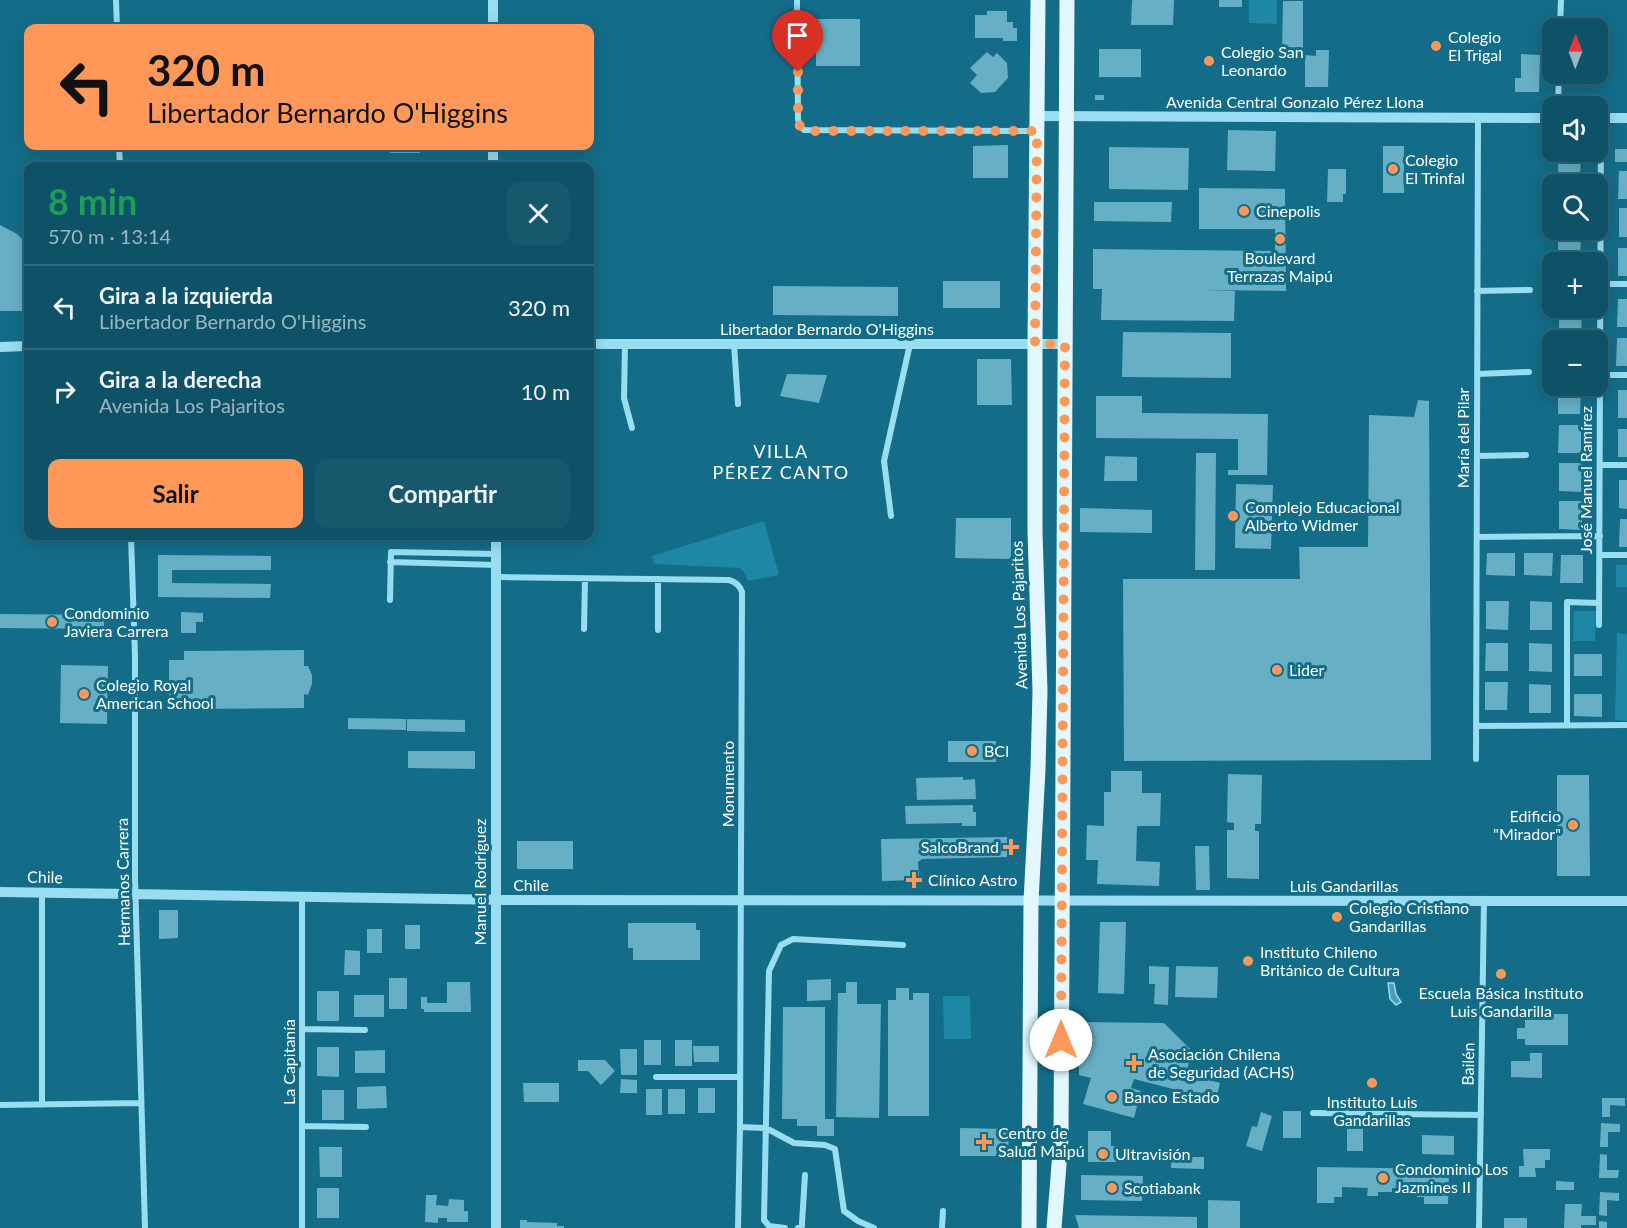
<!DOCTYPE html>
<html lang="es">
<meta charset="utf-8">
<style>
body{margin:0;font-family:Lato,sans-serif;background:#17586d;color:#f1f3f6;height:100vh;display:flex;flex-direction:column;font-size:22px;white-space:nowrap}
*{box-sizing:border-box;margin:0}
p{font-size:20px;color:#9bb6c0}
.icon{flex:none;width:33px;height:33px;fill:none;stroke:currentColor;stroke-width:2;stroke-linecap:round;stroke-linejoin:round}
.map{position:relative;flex:1;overflow:hidden}
.drawer{position:absolute;left:24px;top:162px;width:570px;height:378px;display:flex;flex-direction:column;background:#0e5267;border-radius:12px;box-shadow:0 3px 15px #0003,0 0 0 2px #2e697b}
.drawer>*{flex:none}
.guide{position:absolute;left:24px;top:24px;width:570px;height:126px;border-radius:12px;box-shadow:0 3px 15px #0003,0 0 0 2px #2e697b;background:#ff9858;color:#111;overflow:hidden}
.needle{width:39px;rotate:1deg}
.tools{position:absolute;left:1542px;top:18px;display:grid;gap:12px}
.tools a{display:grid;place-items:center;width:66px;height:66px;border-radius:12px;background:#0e5267;box-shadow:0 3px 15px #0003,0 0 0 2px #2e697b;font-size:30px}
.pin{position:absolute;display:grid;place-items:center;width:51px;height:51px;color:#fff;margin:-62px -26px;border-radius:50% 50% 50% 0;rotate:-45deg;box-shadow:0 0 6px #0007}
.pin .icon{rotate:45deg}
.me{position:absolute;width:66px;margin:-33px;rotate:0deg;stroke-linejoin:round;filter:drop-shadow(0 0 4px #0008)}
.turn{display:flex;align-items:center;gap:21px;height:126px;padding:0 24px;font-size:27px}
.turn .icon{width:78px;height:78px;stroke-width:2.5}
.turn b{display:block;font-size:42px;line-height:51px}
.round{display:grid;place-items:center;flex:none;width:63px;height:63px;border-radius:12px;background:#17586d}
.head{display:flex;align-items:center;justify-content:space-between;height:102px;padding:0 24px}
h1{font-size:36px;font-weight:700;line-height:45px;color:#1e9e55}
.cta{display:flex;gap:12px;margin-top:auto;padding:12px 24px}
.cta a{flex:1;height:69px;border-radius:12px;background:#ff9858;color:#111;font-size:24px;font-weight:700;line-height:69px;text-align:center}
.cta a+a{background:#17586d;color:#f1f3f6}
ul{padding:0;list-style:none}
li{display:flex;align-items:center;gap:18px;height:84px;padding:0 24px;border-top:2px solid #2e697b}
li div{flex:1}
li b{display:block;font-size:22px}
li em{font-style:normal}
.map>svg:first-child{display:block}
.green{fill:#1d87a6}
.water{fill:#579baf;stroke:#8adef4;stroke-width:1.5}
.building{fill:#67afc5}
.lines{fill:none;stroke-linecap:round;stroke-linejoin:round}
.minor{stroke:#99ddf0;stroke-width:6}
.tertiary{stroke:#99ddf0;stroke-width:10}
.primary{stroke:#e2f7ff;stroke-width:15}
.route{stroke:#ff9858;stroke-width:10;stroke-dasharray:0 18}
.poi-dot{fill:#ff9858;stroke:#136d89;stroke-width:2}
.labels{text-anchor:middle;stroke-width:6;stroke-linejoin:round;paint-order:stroke}
.poi-label{font-size:16px;fill:#fff;stroke:#136d89;text-anchor:start}
.street-label{font-size:16px;fill:#fff;stroke:#136d89}
.neighbourhood-label{font-size:18px;letter-spacing:1.5px;fill:#fff;stroke:#136d89}
</style>
<div class="map">
<svg width="1627" height="1228" viewBox="0 0 1627 1228">
<rect width="100%" height="100%" fill="#136d89"/>
<!-- green -->
<path class="green" d="M1249 0H1277V24L1249 23Z
M764 521 779 575 748 581 745 574 740 568 654 564 652 556Z
M1616 565H1627V587H1616Z
M1574 611H1596L1595 641H1573Z
M1617 633 1627 634V721L1615 720Z
M943 996H970L971 1039H944Z"/>
<!-- water -->
<path class="water" d="M1388 983H1394L1396 994 1401 1002 1396 1005 1390 999Z"/>
<!-- building -->
<path class="building" d="M1132 0H1174L1173 25H1131Z
M1219 0H1242V7H1219Z
M1283 1H1303V51H1282Z
M987 11H1007V22H1013V28H1017V41H1003V38H975V15H987Z
M816 19H860V66H816Z
M1099 49H1141V77H1099Z
M1316 50H1329L1328 87H1305V55L1316 56Z
M987 52 993 57 997 53 1007 63 1008 78 995 92 981 93 970 83 977 75 970 68Z
M1521 54 1540 55 1539 92H1515V78H1521Z
M1095 95H1104V100H1095Z
M1228 130 1276 131 1275 171 1227 170Z
M1008 145V178H973V146Z
M390 146H420V153H390Z
M1383 146H1404V193H1383Z
M1109 147 1189 148 1188 190 1109 189Z
M1615 149H1627V162H1615Z
M1558 153H1581L1580 181H1558Z
M1328 169H1346V194H1343V202H1327Z
M1619 171H1627V199H1618Z
M1199 188 1285 189 1286 291 1205 290 1235 291 1234 321 1101 320 1102 289H1093V249L1275 251V229H1199Z
M1094 202H1172L1171 222 1094 221Z
M1619 208H1627V237H1619Z
M0 225 17 234 28 245V311H0Z
M1558 231H1581L1580 259H1558Z
M1618 248H1627V276H1618Z
M943 281H1000V308H943Z
M773 286 898 287V316L773 315Z
M1618 299H1627V327H1617Z
M1559 308 1582 309 1581 337H1559Z
M1123 332 1231 333V378L1122 377Z
M1617 338H1627V366H1616Z
M977 359H1011L1012 405H977Z
M787 374 827 375 819 403 780 396Z
M1558 386H1581L1580 414H1558Z
M1618 390H1627V418H1618Z
M1096 396H1142V413L1268 414 1267 475H1228V470H1238V439L1096 438Z
M1418 400 1429 401 1431 760 1124 761 1123 579H1300L1299 547H1368L1369 415 1414 417Z
M1559 425H1581V453H1558Z
M1618 429H1627V457H1618Z
M1196 453H1216L1215 570H1195Z
M1105 456 1137 457V481H1104Z
M1559 463H1582V492L1559 491Z
M1619 480H1627V509L1619 508Z
M1236 484 1273 485 1271 549 1235 548Z
M1559 501H1582V530L1559 529Z
M1080 508 1152 510V533L1080 532Z
M956 518H1011V559L955 558Z
M1620 519H1627V547H1619Z
M1487 553H1515V576L1486 575Z
M1524 553H1553L1552 576 1524 575Z
M158 555 271 556V570H172V583L271 584 270 598 158 597Z
M1561 555H1583V583H1560Z
M1486 601H1509L1508 630 1486 629Z
M1530 601 1552 602V630H1530Z
M181 612 203 613V622H196V633H181Z
M0 614 104 615V629L0 628Z
M1486 643H1508V671H1485Z
M1529 643 1552 644V672L1529 671Z
M304 650V666H308L312 675V684L308 695 304 694V708L185 709V703H169V660H184V651Z
M1574 654H1602V676H1574Z
M61 665 108 666 107 724 60 723Z
M1485 682H1508L1507 710H1485Z
M1529 684 1551 685V713H1529Z
M1574 694H1602V717L1574 716Z
M348 718 406 719V730L348 729Z
M407 719 465 720V732L407 731Z
M948 741H996V762H948Z
M408 751H475V769L408 768Z
M1111 771H1142V793H1161L1160 826H1137L1136 861 1160 862 1159 886 1097 884 1098 860H1086L1087 825 1104 826V792H1111Z
M1228 774 1262 775 1261 824H1255V831H1259V879L1227 878V830H1234V823L1227 822Z
M1557 775H1589L1590 876H1557Z
M963 777V780L975 779 976 799 917 800 916 778Z
M973 805V812H976V826H962V823L906 824 905 806Z
M1008 837V857L922 859 918 862 919 880 882 881 881 839Z
M517 841H573V869H517Z
M1195 846H1209L1210 890H1196Z
M159 910H178V938L159 939Z
M1100 922H1126L1124 994 1098 993Z
M628 923H696V930H700V960H633V948H628Z
M405 925H420V949H405Z
M367 929H382V953H367Z
M345 950 360 951V975H344Z
M1149 966 1169 967 1168 1005 1154 1004 1155 984H1149Z
M1176 966 1218 967 1217 998 1175 997Z
M389 978H407V1009H389Z
M831 979V1000L807 1001V980Z
M447 982H470L471 1012H424V1009H421V997H427V1003H447Z
M846 982H857V1004H881L879 1118 836 1117 838 993H846Z
M896 988H909V1000H913V993H929V1116H888V1000H896Z
M317 991H339V1021H317Z
M354 995H384V1017H354Z
M783 1007H825V1119H834V1136H817V1126H797V1119H782Z
M1525 1014H1568V1045H1525V1039H1517V1028H1525Z
M1079 1022 1164 1023 1192 1051 1186 1074 1220 1083 1216 1100 1134 1079 1131 1088 1141 1091 1134 1118 1083 1104 1091 1078 1079 1075Z
M644 1040H661V1065H644Z
M675 1040H692V1066H675Z
M693 1046H719V1062H694Z
M317 1047H339V1077L317 1076Z
M620 1049H637V1075H621Z
M385 1050V1073H355V1051Z
M1530 1053H1542V1078L1511 1077V1061H1530Z
M578 1060H605L615 1071 601 1085 588 1071H578Z
M621 1079 637 1080V1093H620Z
M523 1083H559V1102H524Z
M386 1086 387 1108 357 1109V1087Z
M698 1088H715V1113H698Z
M646 1089H662V1115H646Z
M668 1089H685V1114H668Z
M322 1090H344V1120H322Z
M1602 1098H1625V1106L1610 1105V1117H1602Z
M1283 1111H1301V1138H1283Z
M1261 1112 1272 1116 1262 1151 1246 1146 1252 1126 1257 1127Z
M1601 1123 1620 1124V1132H1608V1147H1600Z
M960 1128 1009 1129 1008 1156H960Z
M1347 1128H1363V1151H1347Z
M1088 1131H1111V1146H1119V1162H1088Z
M1422 1135 1454 1136V1155L1422 1154Z
M319 1147H342V1177H320Z
M1523 1149H1550V1160H1545V1168H1535L1536 1177H1519V1166H1524Z
M1600 1154 1607 1155V1170H1619L1618 1178H1599Z
M1171 1157H1204V1169L1171 1168Z
M1317 1167 1449 1169 1448 1204H1424V1197H1417V1188H1392V1192H1378V1196H1367L1368 1188 1342 1187V1197H1334V1203H1317Z
M1081 1175 1143 1176 1142 1201 1081 1200Z
M1556 1181 1574 1182V1190H1556Z
M317 1188H339V1218H317Z
M1600 1192 1619 1193V1201L1607 1200V1216L1599 1215Z
M426 1195H437L436 1205 448 1206 449 1199 464 1200V1211H468V1222H447V1218H438V1223L425 1222Z
M1208 1200 1240 1201V1228H1208Z
M1565 1204H1582L1581 1216H1596V1225H1581V1228H1564Z
M1075 1215 1197 1217V1228H1079Z
M1504 1218H1527V1228H1504Z
M520 1220H527V1222L557 1223V1226H564V1228H520Z
M1599 1221 1607 1222V1228H1599Z"/>
<g class="lines">
<!-- minor -->
<path class="minor" d="M116 0 117 28
M797 0 798 119 800 126 804 130 1037 131
M1560 28 1561 0
M1558 106 1559 74
M119 146 120 166
M1600 284H1627
M1477 291 1530 290
M625 344 624 398 632 428
M734 344 738 404
M1477 374 1529 372
M1600 375H1627
M1477 456 1526 455
M1600 465H1627
M891 516 884 461 910 344
M131 536 135 656V878L145 1228
M1477 537 1600 536
M1600 555H1627
M390 562 496 565
M497 577 729 580C736 582 740 586 742 592L740 1127 738 1228
M658 579V630
M390 600 391 552 496 554
M1599 625 1601 118
M584 629 585 579
M1567 725V602L1599 603
M1476 726 1627 725
M1476 759 1478 117
M42 892V1105
M302 896V1228
M302 1029 365 1030
M656 1077H740
M0 1105 141 1103
M1313 1113 1481 1115
M302 1126 366 1127
M740 1127 766 1128 794 1143 825 1145 835 1149 844 1211 858 1221 874 1228
M785 1228 769 1226 764 1220 769 971 781 945 793 939 903 945
M798 1228 802 1226V1223L805 1175
M942 1228 943 1211
M1479 1228 1484 901"/>
<!-- tertiary -->
<path class="tertiary" d="M493 0V28
M1037 116 1552 118
M1598 118H1627
M493 146V166
M590 344H1065
M0 347 28 346
M0 892 511 900 1627 901
M496 1228V536"/>
<!-- primary -->
<path class="primary" d="M1029 1228 1031 901 1038 769 1040 691 1035 532V344L1038 0
M1054 1228 1061 1139 1067 0"/>
</g>
<g class="lines">
<!-- route -->
<path class="route" d="M798 72V123L802 129 807 131H1037L1035 344H1065L1061 1040"/>
</g>
<!-- markers -->
<g class="poi-dot">
<circle cx="1436" cy="46" r="6"/>
<circle cx="1209" cy="61" r="6"/>
<circle cx="1393" cy="169" r="6"/>
<circle cx="1244" cy="211" r="6"/>
<circle cx="1280" cy="239" r="6"/>
<circle cx="1233" cy="516" r="6"/>
<circle cx="52" cy="622" r="6"/>
<circle cx="1277" cy="670" r="6"/>
<circle cx="84" cy="694" r="6"/>
<circle cx="972" cy="751" r="6"/>
<circle cx="1573" cy="825" r="6"/>
<path d="M1008 838h6v6h6v6h-6v6h-6v-6h-6v-6h6z"/>
<path d="M911 871h6v6h6v6h-6v6h-6v-6h-6v-6h6z"/>
<circle cx="1337" cy="917" r="6"/>
<circle cx="1248" cy="961" r="6"/>
<circle cx="1501" cy="974" r="6"/>
<path d="M1131 1054h6v6h6v6h-6v6h-6v-6h-6v-6h6z"/>
<circle cx="1372" cy="1083" r="6"/>
<circle cx="1112" cy="1097" r="6"/>
<path d="M981 1133h6v6h6v6h-6v6h-6v-6h-6v-6h6z"/>
<circle cx="1103" cy="1154" r="6"/>
<circle cx="1383" cy="1178" r="6"/>
<circle cx="1112" cy="1188" r="6"/>
</g>
<g class="labels">
<!-- poi labels -->
<g class="poi-label">
<text x="1448" y="43">Colegio<tspan x="1448" dy="18">El Trigal</tspan></text>
<text x="1221" y="58">Colegio San<tspan x="1221" dy="18">Leonardo</tspan></text>
<text x="1405" y="166">Colegio<tspan x="1405" dy="18">El Trinfal</tspan></text>
<text x="1256" y="217">Cinepolis</text>
<text x="1280" y="264" text-anchor="middle">Boulevard<tspan x="1280" dy="18">Terrazas Maipú</tspan></text>
<text x="1245" y="513">Complejo Educacional<tspan x="1245" dy="18">Alberto Widmer</tspan></text>
<text x="64" y="619">Condominio<tspan x="64" dy="18">Javiera Carrera</tspan></text>
<text x="1289" y="676">Lider</text>
<text x="96" y="691">Colegio Royal<tspan x="96" dy="18">American School</tspan></text>
<text x="984" y="757">BCI</text>
<text x="1561" y="822" text-anchor="end">Edificio<tspan x="1561" dy="18">"Mirador"</tspan></text>
<text x="999" y="853" text-anchor="end">SalcoBrand</text>
<text x="928" y="886">Clínico Astro</text>
<text x="1349" y="914">Colegio Cristiano<tspan x="1349" dy="18">Gandarillas</tspan></text>
<text x="1260" y="958">Instituto Chileno<tspan x="1260" dy="18">Británico de Cultura</tspan></text>
<text x="1501" y="999" text-anchor="middle">Escuela Básica Instituto<tspan x="1501" dy="18">Luis Gandarilla</tspan></text>
<text x="1148" y="1060">Asociación Chilena<tspan x="1148" dy="18">de Seguridad (ACHS)</tspan></text>
<text x="1124" y="1103">Banco Estado</text>
<text x="1372" y="1108" text-anchor="middle">Instituto Luis<tspan x="1372" dy="18">Gandarillas</tspan></text>
<text x="998" y="1139">Centro de<tspan x="998" dy="18">Salud Maipú</tspan></text>
<text x="1115" y="1160">Ultravisión</text>
<text x="1395" y="1175">Condominio Los<tspan x="1395" dy="18">Jazmines II</tspan></text>
<text x="1124" y="1194">Scotiabank</text>
</g>
<!-- street labels -->
<g class="street-label">
<text x="1295" y="108">Avenida Central Gonzalo Pérez Llona</text>
<text x="827" y="335">Libertador Bernardo O'Higgins</text>
<text transform="translate(1463 438) rotate(-90)" y="6">María del Pilar</text>
<text transform="translate(1586 480) rotate(-90)" y="6">José Manuel Ramírez</text>
<text transform="translate(1019 615) rotate(-92)" y="6">Avenida Los Pajaritos</text>
<text transform="translate(728 784) rotate(-90)" y="6">Monumento</text>
<text transform="translate(45 877) rotate(1)" y="6">Chile</text>
<text transform="translate(123 882) rotate(-91)" y="6">Hermanos Carrera</text>
<text transform="translate(480 882) rotate(-90)" y="6">Manuel Rodríguez</text>
<text x="531" y="891">Chile</text>
<text x="1344" y="892">Luis Gandarillas</text>
<text transform="translate(289 1062) rotate(-90)" y="6">La Capitanía</text>
<text transform="translate(1468 1064) rotate(-89)" y="6">Bailén</text>
</g>
<!-- neighbourhood labels -->
<g class="neighbourhood-label">
<text x="781" y="458">VILLA<tspan x="781" dy="21">PÉREZ CANTO</tspan></text>
</g>
</g>
</svg>
<div class="tools">
<a><svg class="needle" viewBox="-14 -14 28 28"><path d="M0-13l5 13h-10z" fill="#e53935"/><path d="M0 13l5-13h-10z" fill="#9bb6c0"/></svg></a>
<a><svg class="icon" aria-label="sound" viewBox="0 0 24 24"><path d="M4 9h4l5-4v14l-5-4H4zM17 9q2 3 0 6"/></svg></a>
<a><svg class="icon" aria-label="search" viewBox="0 0 24 24"><circle cx="10" cy="10" r="6"/><path d="M15 15l6 6"/></svg></a>
<a>+</a>
<a>−</a>
</div>
<div class="pin" style="left:798px;top:72px;background:#d93025"><svg class="icon" aria-label="arrive" viewBox="0 0 24 24"><path d="M6 21V4h12l-3 4 3 4H6"/></svg></div>
<svg class="me" style="left:1061px;top:1040px" viewBox="-20 -20 40 40"><circle r="19" fill="#fff"/><path d="M0-13L10 11 0 6-10 11z" fill="#ff9858"/></svg>
<div class="guide">
<div class="turn"><svg class="icon" aria-label="left" viewBox="0 0 24 24"><path d="M17 20v-9H6M10 6l-5 5 5 5"/></svg><div><b>320 m</b>Libertador Bernardo O'Higgins</div></div>
</div>
<section class="drawer">
<div class="head"><div><h1>8 min</h1><p>570 m · 13:14</p></div><a class="round"><svg class="icon" aria-label="close" viewBox="0 0 24 24"><path d="M6 6l12 12M18 6L6 18"/></svg></a></div>
<ul>
<li><svg class="icon" aria-label="left" viewBox="0 0 24 24"><path d="M17 20v-9H6M10 6l-5 5 5 5"/></svg><div><b>Gira a la izquierda</b><p>Libertador Bernardo O'Higgins</p></div><em>320 m</em></li>
<li><svg class="icon" aria-label="right" viewBox="0 0 24 24"><path d="M7 20v-9h11M14 6l5 5-5 5"/></svg><div><b>Gira a la derecha</b><p>Avenida Los Pajaritos</p></div><em>10 m</em></li>
</ul>
<div class="cta"><a>Salir</a><a>Compartir</a></div>
</section>
</div>
